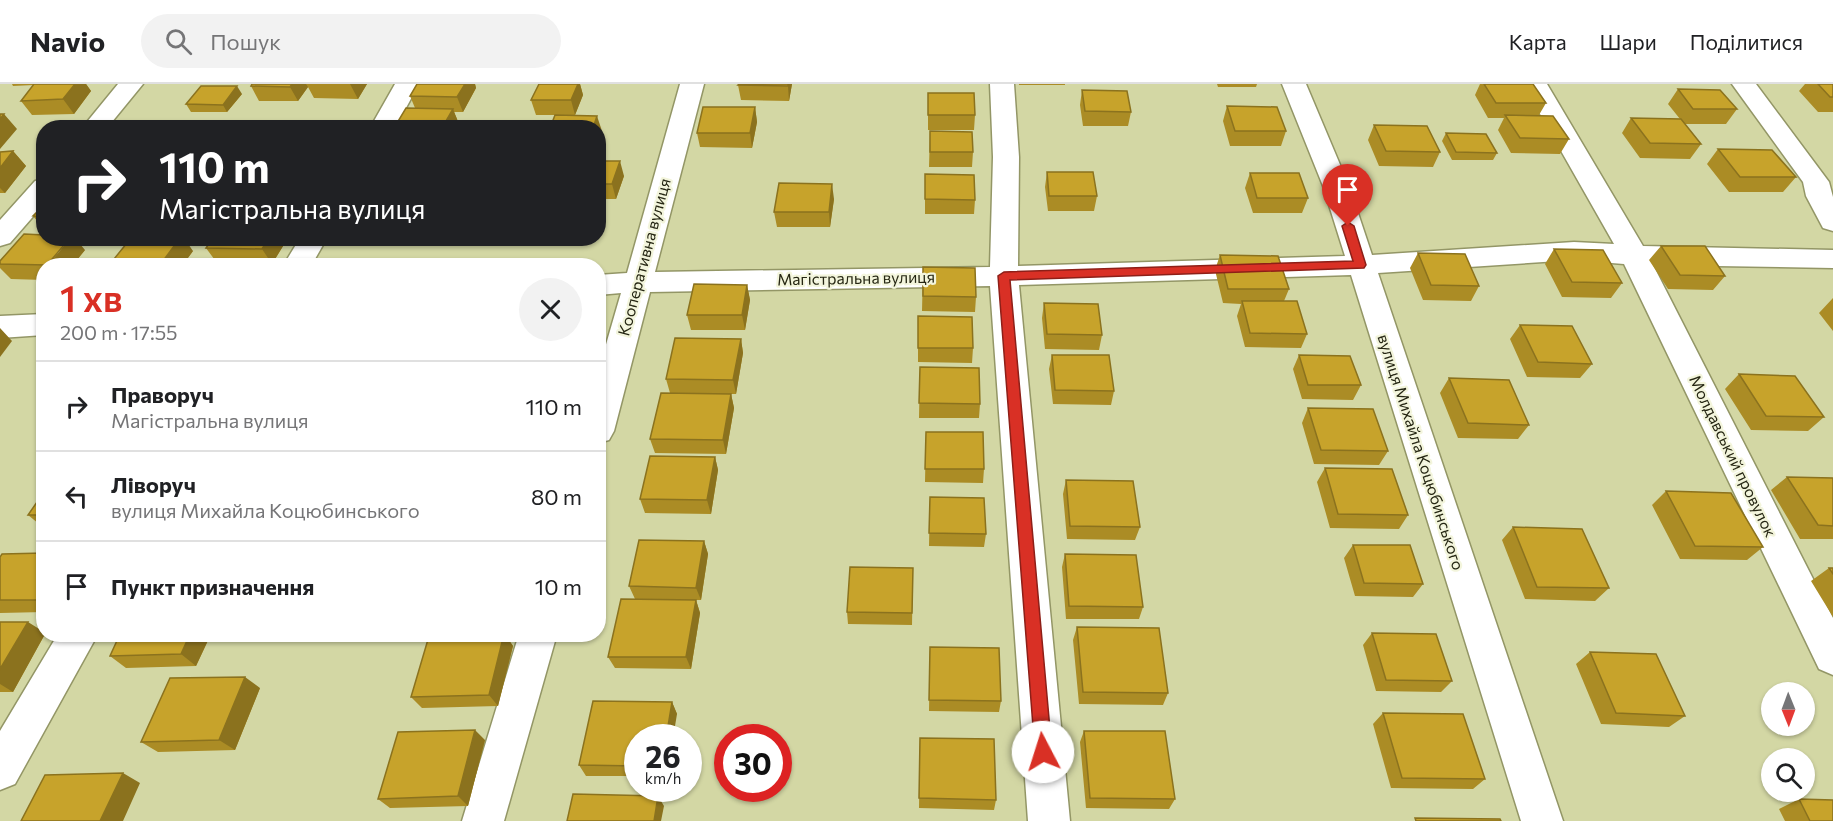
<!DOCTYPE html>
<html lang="uk">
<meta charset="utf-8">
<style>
body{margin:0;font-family:Commissioner,sans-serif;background:#f2f2f2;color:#202124;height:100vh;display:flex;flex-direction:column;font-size:22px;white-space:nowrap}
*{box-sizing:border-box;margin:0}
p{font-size:20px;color:#757577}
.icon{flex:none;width:33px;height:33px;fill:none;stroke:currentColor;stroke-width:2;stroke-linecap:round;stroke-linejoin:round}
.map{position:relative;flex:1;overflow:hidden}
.side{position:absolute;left:36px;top:174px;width:570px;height:384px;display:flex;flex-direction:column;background:#fff;border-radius:24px;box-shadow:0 2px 4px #0004}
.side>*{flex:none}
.top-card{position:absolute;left:36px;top:36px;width:570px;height:126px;border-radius:24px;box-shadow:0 2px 4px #0004;background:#202124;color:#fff;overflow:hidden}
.needle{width:39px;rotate:179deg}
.fabs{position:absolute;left:1761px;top:598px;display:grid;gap:12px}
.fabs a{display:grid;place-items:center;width:54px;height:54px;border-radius:50%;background:#fff;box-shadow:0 2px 4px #0004;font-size:30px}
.speed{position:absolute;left:624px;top:640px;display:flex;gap:12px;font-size:30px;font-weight:700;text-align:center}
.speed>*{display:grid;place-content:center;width:78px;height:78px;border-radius:50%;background:#fff;box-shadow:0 2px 4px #0004;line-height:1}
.speed small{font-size:15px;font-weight:400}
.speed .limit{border:9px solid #d22;background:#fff;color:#111}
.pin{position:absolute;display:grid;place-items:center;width:51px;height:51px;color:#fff;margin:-62px -26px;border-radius:50% 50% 50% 0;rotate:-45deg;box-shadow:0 0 6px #0007}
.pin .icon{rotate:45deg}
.me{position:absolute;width:66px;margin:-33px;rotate:355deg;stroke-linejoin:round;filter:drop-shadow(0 0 4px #0008)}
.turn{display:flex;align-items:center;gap:21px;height:126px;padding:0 24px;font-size:27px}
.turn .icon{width:78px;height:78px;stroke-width:2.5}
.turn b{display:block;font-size:42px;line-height:51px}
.round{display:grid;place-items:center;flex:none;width:63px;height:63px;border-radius:32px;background:#f2f2f2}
.head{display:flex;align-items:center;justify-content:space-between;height:102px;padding:0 24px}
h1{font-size:36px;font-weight:600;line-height:45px;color:#d93025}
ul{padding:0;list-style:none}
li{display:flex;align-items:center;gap:18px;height:90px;padding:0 24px;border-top:2px solid #e0e0e0}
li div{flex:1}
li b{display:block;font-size:22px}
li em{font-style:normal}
header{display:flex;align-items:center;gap:36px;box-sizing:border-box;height:84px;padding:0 30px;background:#fff;border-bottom:2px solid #e0e0e0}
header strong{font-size:28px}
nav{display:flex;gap:33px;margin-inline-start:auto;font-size:21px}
.search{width:420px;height:54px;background:#f2f2f2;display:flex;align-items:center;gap:15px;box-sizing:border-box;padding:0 21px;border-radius:33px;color:#757577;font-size:22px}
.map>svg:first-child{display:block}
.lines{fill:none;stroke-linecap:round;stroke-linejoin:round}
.minor-casing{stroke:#939666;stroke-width:3}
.minor{fill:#fff;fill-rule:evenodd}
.wall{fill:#ab8c25}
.shaded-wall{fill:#8b721e}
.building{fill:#c7a32b;stroke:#8b721e;stroke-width:1.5}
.route{fill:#d93025;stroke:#8d1f18;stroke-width:1.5}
.labels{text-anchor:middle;stroke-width:4.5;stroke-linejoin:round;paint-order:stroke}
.street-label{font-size:16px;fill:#252613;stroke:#f3f5dc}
</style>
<header>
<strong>Navio</strong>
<div class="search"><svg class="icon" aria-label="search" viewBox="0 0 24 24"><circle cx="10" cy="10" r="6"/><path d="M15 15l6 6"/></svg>Пошук</div>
<nav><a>Карта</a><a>Шари</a><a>Поділитися</a></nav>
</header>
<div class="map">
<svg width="1833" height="737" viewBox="0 0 1833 737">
<rect width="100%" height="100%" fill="#d3d7a4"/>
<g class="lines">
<!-- minor casing -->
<g class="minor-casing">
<path id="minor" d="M118 0H143L107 44H82Z
M395 0H419L395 44H370Z
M680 0H704L655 188 990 183 993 73 990 0H1014L1019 73 1018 182 1345 172 1323 102 1282 0H1306L1349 102 1372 171 1574 158 1614 160 1523 0H1547L1643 162 1833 166V184L1653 181 1833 534V591L1819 585 1624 180 1574 176 1378 189 1563 737H1521L1351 191 1019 201 1070 737H1028L990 202 650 208 614 347 609 356 598 359V288L621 209 598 211V191L627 189Z
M1732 0H1756L1829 98 1833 113V147L1823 144 1806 112 1803 98Z
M44 95V120L10 159 0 162V136L35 97Z
M300 154H327L311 182H283Z
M44 230V251L0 254V232Z
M58 550H98L15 700 0 706V647Z
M519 550H557L504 737H462Z"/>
</g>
<!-- minor -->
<use href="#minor" class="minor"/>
</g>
<!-- wall -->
<path class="wall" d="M12 0H86L91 7 74 30 32 31 21 17 34 1 13 2Z
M252 0H367L358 15 314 14 308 3 298 17H259L251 2Z
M417 0H475L476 4 463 28H454L459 40 415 24 410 12Z
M539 0H580L583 11 575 31H536L531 16Z
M792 0 789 17 741 16 738 1Z
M1019 0H1065V1H1019Z
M1217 0H1257L1256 3H1218Z
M1480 0H1533L1546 19 1539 31 1569 55 1560 70 1511 69 1498 46 1504 34H1488L1475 11Z
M1805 0H1833V28H1818L1799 7Z
M1678 5 1737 25 1726 40H1685L1701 60 1690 75 1640 74 1622 49 1631 34 1680 35 1668 20Z
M1082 6 1131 28 1128 42H1083L1080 21Z
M928 9 975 31 974 46H928Z
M242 10 227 28H191L186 20Z
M1227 22 1286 47 1281 62H1230L1223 37Z
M755 23 757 38 752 64 700 63 697 49Z
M1374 41 1440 68 1433 83 1379 82 1368 56Z
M930 47 973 68 972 83H929Z
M1446 49 1497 69 1493 76H1452L1442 57Z
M1718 65 1796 93 1783 108H1729L1707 80Z
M13 67 26 82 5 109H0V68Z
M598 77 624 92 616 115H598Z
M1047 88 1097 112 1094 127H1048L1045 103Z
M1250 89 1308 114 1302 129H1253L1245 104Z
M925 90 975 116 974 130H925Z
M834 115 830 143H777L774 128Z
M44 121V145L33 132Z
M213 154H288L272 180 217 179 206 164Z
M483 154H538L536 161 485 160Z
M1661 162 1725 192 1713 206 1668 205 1649 176Z
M1554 165 1622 199 1611 214 1562 213 1545 180Z
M85 166 72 182H44V196L11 195 0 184V177Z
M193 167 182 182H111L110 180Z
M1418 169 1479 202 1471 217 1423 216 1410 184Z
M1220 171 1289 205 1284 217 1307 250 1301 264 1245 263 1237 232 1241 220 1223 219 1215 186Z
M923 183 976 213 975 228 922 227Z
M747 201 750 216 745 246H691L687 231Z
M1833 214V247L1819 229Z
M1044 219 1102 251 1099 266 1045 265 1042 234Z
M918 232 973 264 972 279 918 278Z
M1520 241 1592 280 1580 294 1527 293 1510 255Z
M741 255 743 269 736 310H731L734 324 726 370 655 369 650 355 670 309 666 295Z
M1052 271 1114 307 1111 321 1053 320 1049 285Z
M1299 271 1361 301 1353 316 1302 315 1293 285Z
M920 283 980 320 979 334H919Z
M1739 290 1824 333 1808 347 1751 346 1725 305Z
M1449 294 1529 341 1518 355 1458 354 1440 309Z
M1308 324 1388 367 1379 381 1314 380 1302 339Z
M926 348 984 385 983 399 925 398Z
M715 373 718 386 711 430 645 429 640 415Z
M1325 384 1408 431 1399 445 1330 444 1317 398Z
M1787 393 1833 394V455H1800L1771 406Z
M1066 396 1140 443 1135 456 1067 455 1063 410Z
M1666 407 1763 463 1747 476 1680 475 1652 421Z
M44 408V444L28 431Z
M930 413 986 450 984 463 929 462Z
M1513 443 1609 504 1595 517 1525 515 1502 456Z
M704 457 708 470 701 516H696L700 529 691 585 615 584 608 573 635 515 629 502Z
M1353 461 1423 500 1413 513 1355 512 1344 474Z
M44 469V528L0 529V473Z
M1065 470 1143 523 1139 535H1066L1062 483Z
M913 484 912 541 848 540 847 528Z
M1829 484H1833V533L1811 497Z
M0 538 45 550 13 608H0Z
M1077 543 1168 609 1163 621 1079 620 1073 556Z
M1372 549 1452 597 1441 608 1376 607 1363 561Z
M211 550 196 582 126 584 110 572Z
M473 550H505L513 562 498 622 422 624 411 613Z
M930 563 1001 617 999 628 929 627Z
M1590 568 1685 632 1669 643 1601 640 1576 580Z
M260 604 235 666 158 668 141 658Z
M672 618 677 630 638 654V692H586L579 681Z
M1383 629 1485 695 1473 705 1391 704 1373 640Z
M1084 647 1175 715 1169 725 1086 724 1080 658Z
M920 654 996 716 994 726 919 724Z
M485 656 468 722 390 724 378 715Z
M1799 715 1833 737H1785L1779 725Z"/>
<!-- shaded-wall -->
<path class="shaded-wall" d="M75 0H86L91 7 74 30 63 15Z
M292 0H306L308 3 298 17 290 3Z
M350 0H367L358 15Z
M465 0H475L476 4 463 28 457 13Z
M578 0H580L583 11 575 31 571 16Z
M788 0H792L789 17 788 2Z
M237 2 242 10 227 28 223 21Z
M755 23 757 38 752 64 750 49Z
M453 25 459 40 457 44H442Z
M4 30 17 45 0 65V35Z
M597 32 602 47 598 55V44H593Z
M13 67 26 82 5 109 0 104V84Z
M620 77 624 92 616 115 612 100Z
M832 100 834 115 830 143 829 128Z
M70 154H75L85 166 72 182H48Z
M180 154H184L193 167 182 182 160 181Z
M269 154H288L272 180 262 165Z
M533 154H538L536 161Z
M747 201 750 216 745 246 742 231Z
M0 244 12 257 0 273Z
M741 255 743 269 736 310 733 296Z
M731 310 734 324 726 370 723 356Z
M715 373 718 386 711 430 707 416Z
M704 457 708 470 701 516 696 504Z
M44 504V520L37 516Z
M696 516 700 529 691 585 686 573Z
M28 538 44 548V550H45L13 608 0 600V585Z
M190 550H211L196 582 181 570Z
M504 550 513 562 498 622 489 611Z
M245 593 260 604 235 666 219 656Z
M672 618 677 630 673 654H666Z
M475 646 485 656 468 722 458 712Z
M123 689 140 699 123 737H100Z
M658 712 664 722 661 737H654Z"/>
<!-- building -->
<path class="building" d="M34 0H75L63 15 21 17Z
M252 0H292L290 3 251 2Z
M417 0H465L457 13 410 12Z
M539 0H578L571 16H531Z
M739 0H788V2L738 1Z
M1484 0H1533L1546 19H1496Z
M1818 0H1833V13H1830Z
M201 2H237L223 21 186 20Z
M1678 5 1720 6 1737 25H1693Z
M1082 6 1127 7 1131 28 1085 27Z
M928 9H974L975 31H928Z
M1227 22 1277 23 1286 47H1235Z
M703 23H755L750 49H697Z
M406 24 453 25 442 44H394Z
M0 30H4L0 35Z
M555 31 597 32 593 44H550Z
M1505 31 1553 32 1569 55 1520 54Z
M1631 34 1681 35 1701 60 1650 59Z
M1374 41 1427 42 1440 68 1386 67Z
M930 47 972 48 973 68H930Z
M1446 49 1486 50 1497 69 1456 68Z
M1718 65 1772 66 1796 93H1740Z
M13 67 0 84V68Z
M598 77H620L612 100H598Z
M1047 88H1093L1097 112H1049Z
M1250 89H1299L1308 114H1257Z
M925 90 974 91 975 116 925 115Z
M779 99 832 100 829 128H774Z
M44 121V133L33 132Z
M24 150 44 151V154H70L47 181 0 180V177Z
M131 154H180L160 181 110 180Z
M213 154H269L262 165 206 164Z
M1661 162H1705L1725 192 1680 191Z
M1554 165 1603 166 1622 199 1572 198Z
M1418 169 1465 170 1479 202 1431 201Z
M1220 171 1278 172 1289 205H1228Z
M923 183 975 184 976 213 923 212Z
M694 200 747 201 742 231H687Z
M1242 217H1297L1307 250 1250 249Z
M1044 219 1098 220 1102 251 1047 250Z
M918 232 972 233 973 264H918Z
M1520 241 1572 242 1592 280 1538 278Z
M675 254 741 255 733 296 666 295Z
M1052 271H1109L1114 307 1055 306Z
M1299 271 1350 272 1361 301H1308Z
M920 283 979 284 980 320 919 319Z
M1739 290 1795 292 1824 333 1766 332Z
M1449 294 1509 296 1529 341 1468 339Z
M661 309 731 310 723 356 650 355Z
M1308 324 1373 325 1388 367 1321 366Z
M926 348H983L984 385H925Z
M650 372 715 373 707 416 640 415Z
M1325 384 1392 385 1408 431 1338 430Z
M1787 393 1833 394V442L1818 441Z
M1066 396 1133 397 1140 443 1070 442Z
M1666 407 1731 409 1763 463 1695 462Z
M44 408V431H28Z
M930 413 984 414 986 450 929 449Z
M1513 443 1582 445 1609 504 1537 503Z
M639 456 704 457 696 504 629 502Z
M1353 461H1410L1423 500 1364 499Z
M44 469V504L37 516H0V473L2 470Z
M1065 470 1136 471 1143 523 1069 522Z
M850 483 913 484 912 529 847 528Z
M1829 484H1833V490Z
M621 515 696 516 686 573H608Z
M0 538H28L0 585Z
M1077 543 1159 544 1168 609 1083 608Z
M1372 549 1436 550 1452 597 1386 596Z
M120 550H190L181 570 110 572Z
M473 550H504L489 611 411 613 429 552Z
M930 563 999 564 1001 617 929 616Z
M1590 568 1656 570 1685 632 1616 629Z
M245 593 219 656 141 658 170 594Z
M593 617 672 618 666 654H638V682L579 681Z
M1383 629 1463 630 1485 695 1402 694Z
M475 646 458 712 378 715 398 648Z
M1084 647H1165L1175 715 1090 714Z
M920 654 994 655 996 716 919 714Z
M123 689 100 737H21L45 691Z
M573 710 658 712 654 737H567Z
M1799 715 1833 716V737H1810Z
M1415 734 1500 735 1501 737H1416Z"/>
<!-- route -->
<path class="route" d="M1348 138 1354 142 1366 181 1364 184 1010 196 1052 668 1049 674 1043 676 1037 674 1035 668 998 192 1004 188 1353 177 1342 142Z"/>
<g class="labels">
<!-- street labels -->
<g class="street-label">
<text transform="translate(644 173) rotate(-75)" y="6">Кооперативна вулиця</text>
<text transform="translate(856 194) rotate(-1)" y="6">Магістральна вулиця</text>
<text transform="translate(1421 368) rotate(72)" y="6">вулиця Михайла Коцюбинського</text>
<text transform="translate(1733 372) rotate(64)" y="6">Молдавський провулок</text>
</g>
</g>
</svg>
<div class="fabs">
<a><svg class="needle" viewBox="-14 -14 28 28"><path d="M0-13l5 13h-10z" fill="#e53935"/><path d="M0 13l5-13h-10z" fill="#757577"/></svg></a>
<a><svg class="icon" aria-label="search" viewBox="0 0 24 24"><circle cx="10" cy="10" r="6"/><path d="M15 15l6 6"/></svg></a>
</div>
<div class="speed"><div>26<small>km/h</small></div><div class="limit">30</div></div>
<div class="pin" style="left:1348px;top:142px;background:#d93025"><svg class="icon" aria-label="arrive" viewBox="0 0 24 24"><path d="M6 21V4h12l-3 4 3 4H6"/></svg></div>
<svg class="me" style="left:1043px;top:668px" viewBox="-20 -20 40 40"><circle r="19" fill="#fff"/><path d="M0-13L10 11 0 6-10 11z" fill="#d93025"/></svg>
<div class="top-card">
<div class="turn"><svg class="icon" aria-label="right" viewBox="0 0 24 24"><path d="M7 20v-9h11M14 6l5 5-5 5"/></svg><div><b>110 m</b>Магістральна вулиця</div></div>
</div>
<section class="side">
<div class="head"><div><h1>1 хв</h1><p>200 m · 17:55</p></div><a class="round"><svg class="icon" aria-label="close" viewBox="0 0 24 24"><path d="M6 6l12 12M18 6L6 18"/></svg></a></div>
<ul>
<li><svg class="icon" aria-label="right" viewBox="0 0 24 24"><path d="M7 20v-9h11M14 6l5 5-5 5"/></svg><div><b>Праворуч</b><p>Магістральна вулиця</p></div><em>110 m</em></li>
<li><svg class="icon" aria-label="left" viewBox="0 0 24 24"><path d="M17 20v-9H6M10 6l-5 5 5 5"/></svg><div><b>Ліворуч</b><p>вулиця Михайла Коцюбинського</p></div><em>80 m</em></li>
<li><svg class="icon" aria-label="arrive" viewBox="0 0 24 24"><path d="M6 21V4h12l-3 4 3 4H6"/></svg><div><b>Пункт призначення</b></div><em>10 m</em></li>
</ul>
</section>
</div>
